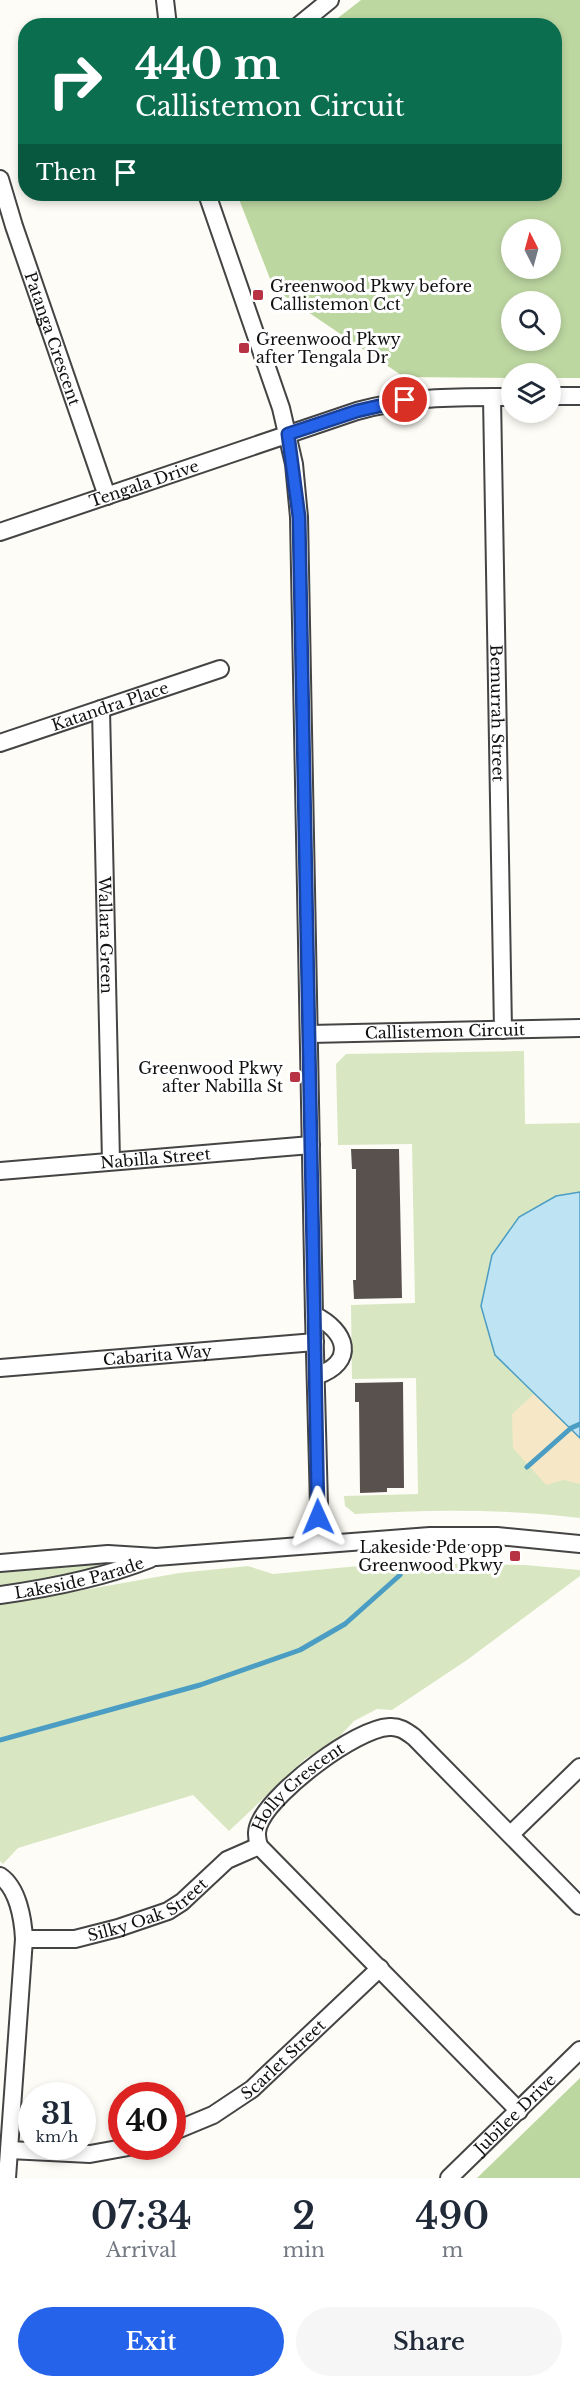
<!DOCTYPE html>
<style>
body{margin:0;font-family:"Libre Baskerville",serif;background:#f6f6f7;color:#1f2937;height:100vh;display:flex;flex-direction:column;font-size:22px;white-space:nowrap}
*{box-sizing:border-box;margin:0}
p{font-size:20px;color:#747a83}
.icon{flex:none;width:33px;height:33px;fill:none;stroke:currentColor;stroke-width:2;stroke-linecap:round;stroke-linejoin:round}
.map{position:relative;height:2178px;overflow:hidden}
.side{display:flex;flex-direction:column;background:#fff;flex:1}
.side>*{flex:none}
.banner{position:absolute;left:18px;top:18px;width:544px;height:183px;border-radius:24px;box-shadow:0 3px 9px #0003;background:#0b6e4f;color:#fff;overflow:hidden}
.needle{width:39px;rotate:354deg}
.controls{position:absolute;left:501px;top:219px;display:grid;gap:12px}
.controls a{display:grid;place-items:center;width:60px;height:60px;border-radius:50%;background:#fff;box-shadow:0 3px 9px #0003;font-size:30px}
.speed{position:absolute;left:18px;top:2082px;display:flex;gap:12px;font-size:30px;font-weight:700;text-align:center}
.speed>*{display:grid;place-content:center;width:78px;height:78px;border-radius:50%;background:#fff;box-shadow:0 3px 9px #0003;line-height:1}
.speed small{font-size:15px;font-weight:400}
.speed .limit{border:9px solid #d22;background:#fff;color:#111}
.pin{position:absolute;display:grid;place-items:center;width:51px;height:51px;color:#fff;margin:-26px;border:3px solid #fff;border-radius:50%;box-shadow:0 2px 6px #0007}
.me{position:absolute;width:66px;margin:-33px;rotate:359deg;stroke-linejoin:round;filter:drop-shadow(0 0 4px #0008)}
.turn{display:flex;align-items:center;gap:21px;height:126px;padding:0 18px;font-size:27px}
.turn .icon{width:78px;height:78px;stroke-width:2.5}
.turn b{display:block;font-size:42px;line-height:51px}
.then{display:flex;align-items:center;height:57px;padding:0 18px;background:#0003;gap:12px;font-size:22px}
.eta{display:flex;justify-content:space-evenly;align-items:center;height:102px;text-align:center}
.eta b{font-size:36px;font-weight:600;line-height:42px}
.button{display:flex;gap:12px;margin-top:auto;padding:12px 18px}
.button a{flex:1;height:69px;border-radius:36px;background:#2563eb;color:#fff;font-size:24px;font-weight:600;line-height:69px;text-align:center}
.button a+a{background:#f6f6f7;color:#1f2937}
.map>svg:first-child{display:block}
.green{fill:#d8e7c1}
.forest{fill:#bdd7a1;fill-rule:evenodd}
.sand{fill:#f6e8c6}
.water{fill:#bee3f2;stroke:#4b9dc3;stroke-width:1.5}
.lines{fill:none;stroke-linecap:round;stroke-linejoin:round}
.stream{stroke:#4b9dc3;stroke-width:5}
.building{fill:#59514e}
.minor-casing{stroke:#444;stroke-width:20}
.minor{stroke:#fff;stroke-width:16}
.route-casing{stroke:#184099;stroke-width:15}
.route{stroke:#2563eb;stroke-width:10}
.poi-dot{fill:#b73344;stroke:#fff;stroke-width:2}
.labels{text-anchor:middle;stroke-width:6;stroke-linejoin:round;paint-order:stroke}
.poi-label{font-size:16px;fill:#111;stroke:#fff;text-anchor:start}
.street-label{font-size:16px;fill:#111;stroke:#fff}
</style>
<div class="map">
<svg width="580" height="2178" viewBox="0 0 580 2178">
<rect width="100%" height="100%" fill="#fefcf6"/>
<!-- green -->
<path class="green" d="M524 1051 525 1124 580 1123V1518C505 1509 430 1509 355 1514L345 1506 344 1496 418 1494 416 1378 352 1379 351 1305 415 1303 412 1144 338 1145 336 1064 346 1054Z
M97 1562 98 1568 33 1582 0 1587V1570Z
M422 1563 525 1565 580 1570V1576L467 1660 392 1710 377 1709 354 1721 339 1737 305 1759 229 1831 193 1795 18 1848 3 1864 0 1861V1605L179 1573 248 1566 273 1574 370 1565Z"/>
<!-- forest -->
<path class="forest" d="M361 0H580V378H551L550 374H512L511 378 404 377 274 289 237 194H555V26L329 25ZM512 230H550V268H512ZM512 302H550V340H512Z
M580 2078V2178H477Z"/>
<!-- sand -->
<path class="sand" d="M535 1393 580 1439V1484L563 1480 546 1485 513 1448 512 1414Z"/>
<!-- water -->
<path class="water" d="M580 1192V1438L495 1355 481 1306 492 1255 519 1217 556 1196Z"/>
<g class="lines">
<!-- stream -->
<path class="stream" d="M527 1467 571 1428 580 1424
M0 1740 200 1685 300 1650 345 1624 400 1575"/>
</g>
<!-- building -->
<path class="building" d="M351 1149H399L402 1298 354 1299 353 1280H356V1169H352Z
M403 1382 404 1488H387V1492L360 1493 359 1402H355V1383Z"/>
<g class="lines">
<!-- minor casing -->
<g class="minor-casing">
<g id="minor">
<path d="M165 0 168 26"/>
<path d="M298 26 330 0"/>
<path id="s1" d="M0 179 14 226 107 496"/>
<path d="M207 194 281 408 294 464 299 517 314 1315 320 1543"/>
<path d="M550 396H580"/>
<path id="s2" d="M492 397 503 1030"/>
<path id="s3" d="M0 532 357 411C411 396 456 397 512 397"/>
<path id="s4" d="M101 709 111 1161"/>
<path id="s5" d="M0 743 220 669"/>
<path id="s6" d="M310 1034 580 1028"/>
<path id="s7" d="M0 1171 311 1145"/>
<path d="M314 1315C347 1331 357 1362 316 1376"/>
<path id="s8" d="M0 1368 315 1342"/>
<path d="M0 1563 108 1554 156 1557 430 1536H497L580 1544"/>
<path id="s9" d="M0 1595C51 1588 102 1578 150 1559"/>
<path d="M511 1834 580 1767"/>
<path d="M0 1876C18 1888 23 1919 24 1939L7 2178"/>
<path id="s10" d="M24 1939H75L118 1928 168 1911 182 1902 227 1860 259 1846"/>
<path id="s11" d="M519 2111 259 1846C256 1836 256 1829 261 1820 276 1790 355 1729 389 1727 399 1726 406 1731 414 1737L580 1906"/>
<path id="s12" d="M172 2132 213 2115 252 2089 380 1968"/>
<path d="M9 2150 90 2154 134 2146"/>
<path id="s13" d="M449 2178 580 2050"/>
</g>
</g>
<!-- minor -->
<use href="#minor" class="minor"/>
</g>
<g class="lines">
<!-- route casing -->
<g class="route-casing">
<path id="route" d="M318 1517 299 517 288 434 357 411 405 400"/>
</g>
<!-- route -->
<use href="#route" class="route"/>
</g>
<!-- markers -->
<g class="poi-dot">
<rect x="252" y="289" width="12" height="12" rx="3"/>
<rect x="238" y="342" width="12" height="12" rx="3"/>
<rect x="289" y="1071" width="12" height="12" rx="3"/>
<rect x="509" y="1550" width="12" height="12" rx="3"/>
</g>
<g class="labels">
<!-- poi labels -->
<g class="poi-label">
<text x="270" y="292">Greenwood Pkwy before<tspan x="270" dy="18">Callistemon Cct</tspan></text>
<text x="256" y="345">Greenwood Pkwy<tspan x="256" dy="18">after Tengala Dr</tspan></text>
<text x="283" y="1074" text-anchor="end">Greenwood Pkwy<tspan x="283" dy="18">after Nabilla St</tspan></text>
<text x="503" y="1553" text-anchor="end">Lakeside Pde opp<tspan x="503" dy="18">Greenwood Pkwy</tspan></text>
</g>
<!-- street labels -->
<g class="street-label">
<text dy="6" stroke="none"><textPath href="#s1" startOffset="168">Patanga Crescent</textPath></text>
<text dy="6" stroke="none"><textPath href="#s3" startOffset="152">Tengala Drive</textPath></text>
<text dy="6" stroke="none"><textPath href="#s5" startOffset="116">Katandra Place</textPath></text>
<text dy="6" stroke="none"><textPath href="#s2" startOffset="316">Bemurrah Street</textPath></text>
<text dy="6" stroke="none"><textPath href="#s4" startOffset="226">Wallara Green</textPath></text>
<text dy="6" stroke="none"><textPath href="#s6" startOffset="135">Callistemon Circuit</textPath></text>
<text dy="6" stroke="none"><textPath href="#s7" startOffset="156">Nabilla Street</textPath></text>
<text dy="6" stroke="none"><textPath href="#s8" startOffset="158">Cabarita Way</textPath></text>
<text dy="6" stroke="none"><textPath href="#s9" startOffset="81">Lakeside Parade</textPath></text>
<text dy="6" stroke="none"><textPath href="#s11" startOffset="448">Holly Crescent</textPath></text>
<text dy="6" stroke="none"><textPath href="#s10" startOffset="130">Silky Oak Street</textPath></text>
<text dy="6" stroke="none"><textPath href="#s12" startOffset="134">Scarlet Street</textPath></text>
<text dy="6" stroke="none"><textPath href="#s13" startOffset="92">Jubilee Drive</textPath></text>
</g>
</g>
</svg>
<div class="controls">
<a><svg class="needle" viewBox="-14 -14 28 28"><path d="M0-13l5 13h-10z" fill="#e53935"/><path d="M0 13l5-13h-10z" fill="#747a83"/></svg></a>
<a><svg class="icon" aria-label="search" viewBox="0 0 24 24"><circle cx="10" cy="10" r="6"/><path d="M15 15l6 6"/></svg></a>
<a><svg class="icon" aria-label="layers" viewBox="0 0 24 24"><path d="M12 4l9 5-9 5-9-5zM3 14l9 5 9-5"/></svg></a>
</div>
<div class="speed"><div>31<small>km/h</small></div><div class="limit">40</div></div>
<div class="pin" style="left:405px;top:400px;background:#d93025"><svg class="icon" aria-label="arrive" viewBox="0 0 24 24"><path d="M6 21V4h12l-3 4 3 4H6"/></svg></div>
<svg class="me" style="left:318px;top:1517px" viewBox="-20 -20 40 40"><path d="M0-17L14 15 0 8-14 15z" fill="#2563eb" stroke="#fff" stroke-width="4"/></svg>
<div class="banner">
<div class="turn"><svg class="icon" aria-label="right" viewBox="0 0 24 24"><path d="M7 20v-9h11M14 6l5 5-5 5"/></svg><div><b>440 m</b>Callistemon Circuit</div></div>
<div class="then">Then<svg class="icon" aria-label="arrive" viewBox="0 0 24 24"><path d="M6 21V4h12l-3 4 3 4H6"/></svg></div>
</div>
</div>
<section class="side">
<div class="eta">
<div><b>07:34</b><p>Arrival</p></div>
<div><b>2</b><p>min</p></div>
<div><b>490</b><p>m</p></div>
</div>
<div class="button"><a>Exit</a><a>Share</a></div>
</section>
